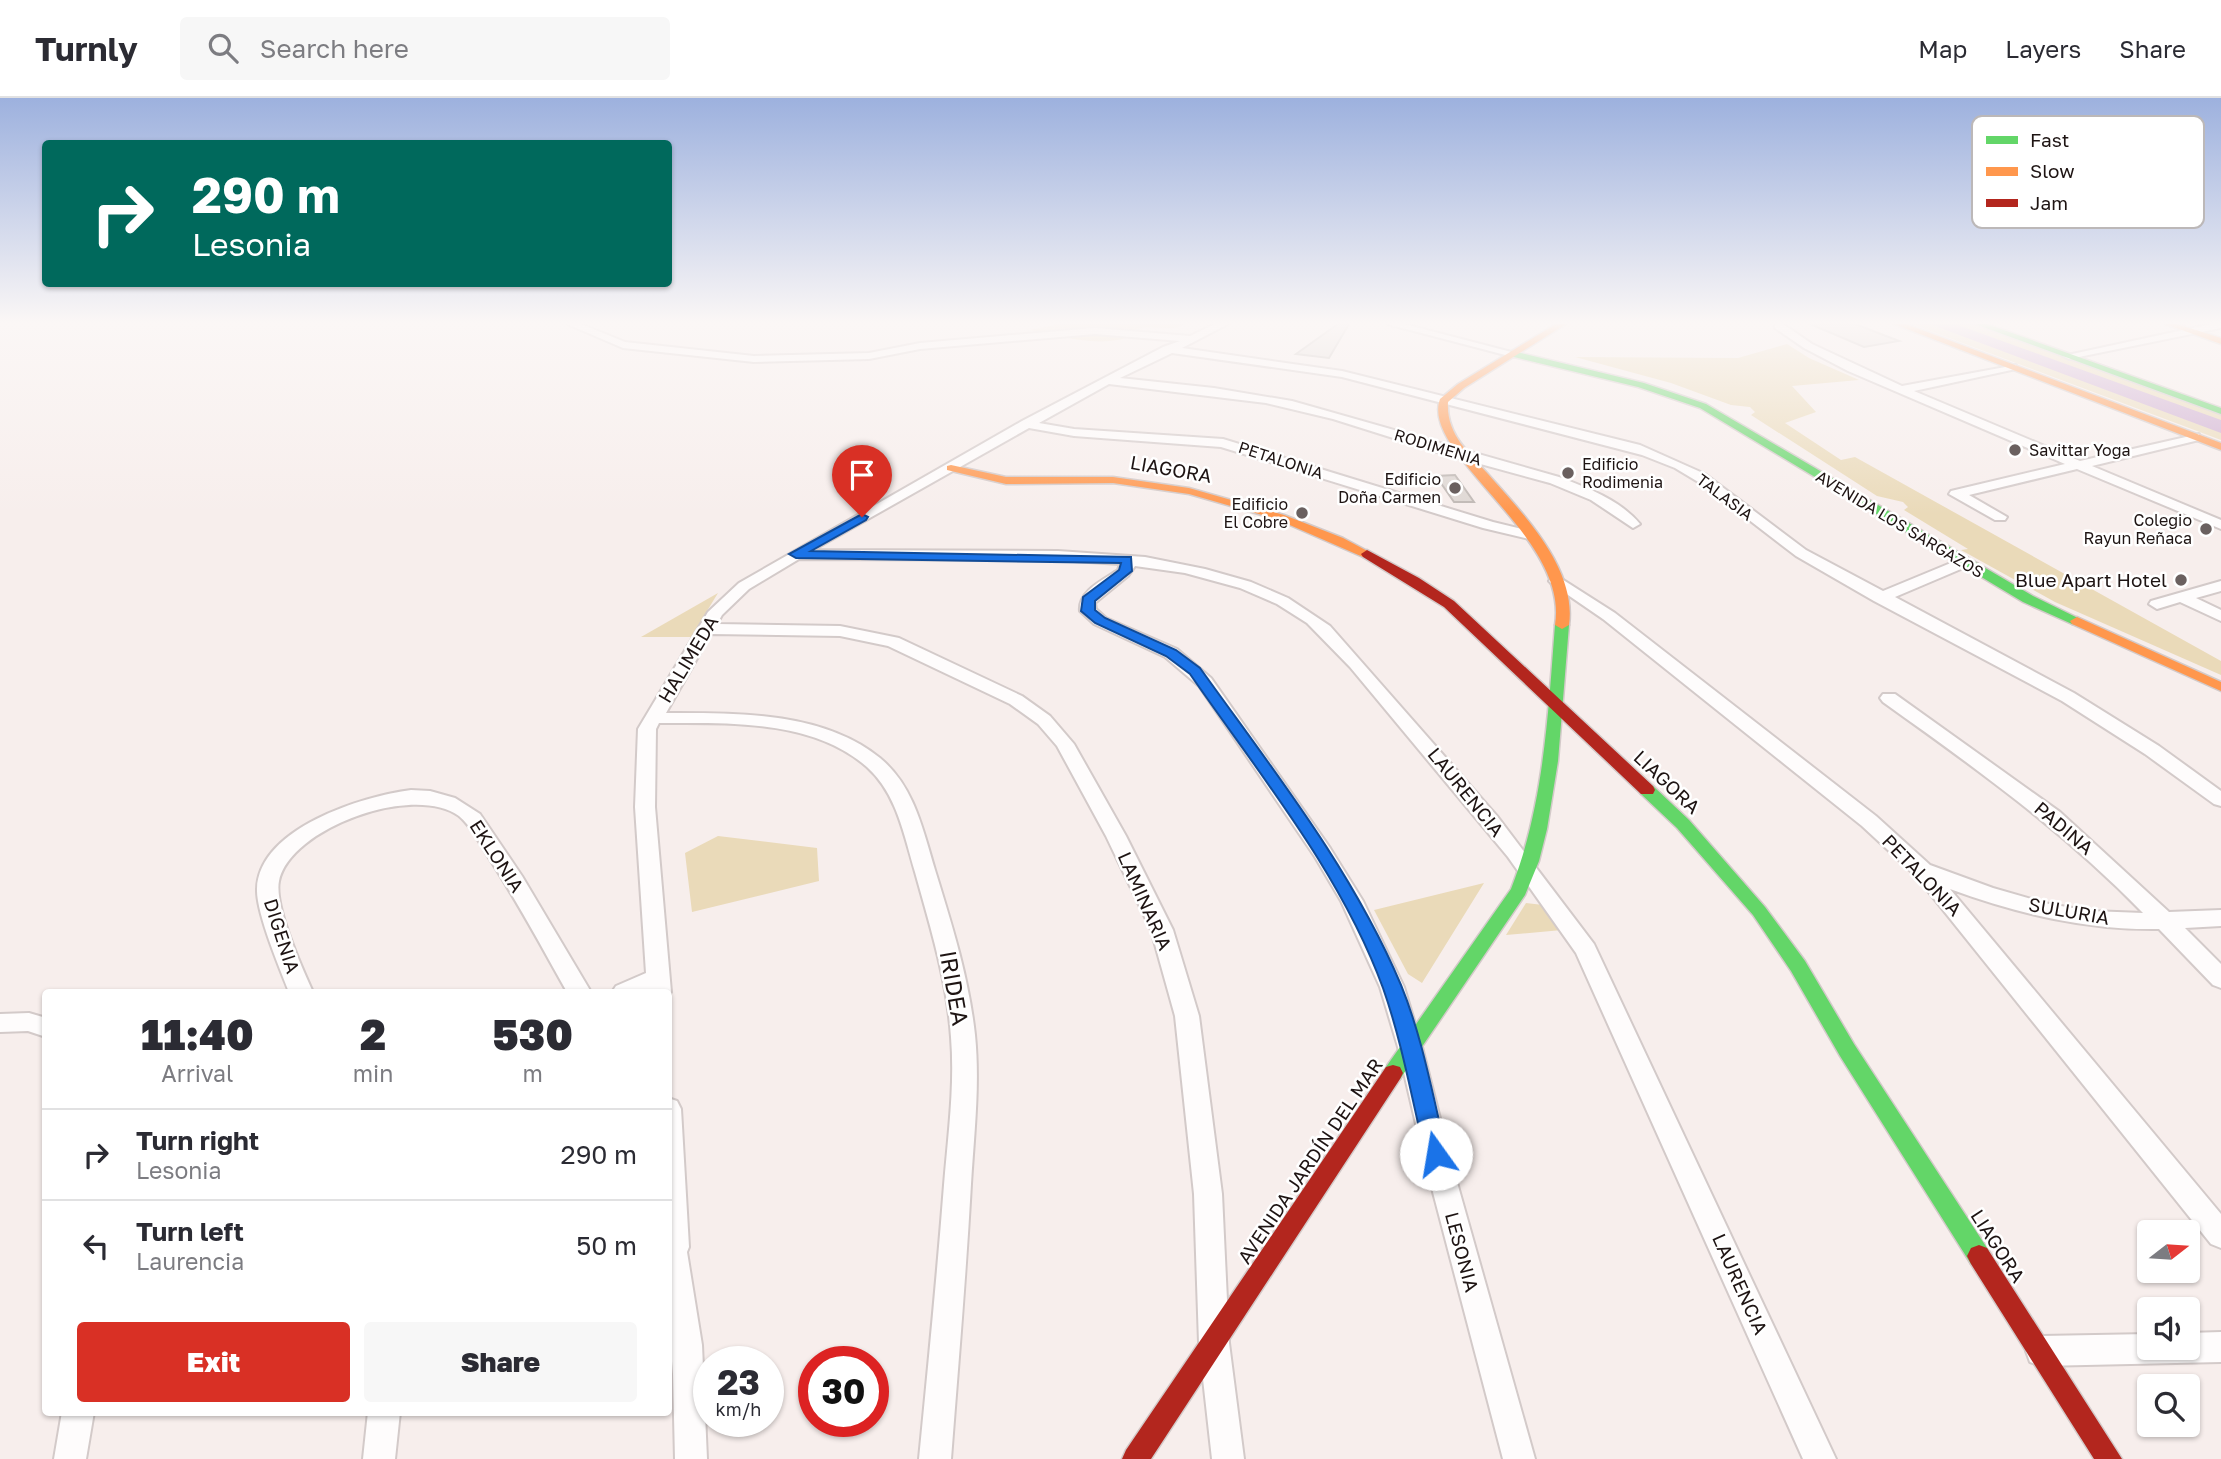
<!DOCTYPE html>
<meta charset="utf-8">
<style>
body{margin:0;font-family:"Golos Text",sans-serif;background:#f7f7f7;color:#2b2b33;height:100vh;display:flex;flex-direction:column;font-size:26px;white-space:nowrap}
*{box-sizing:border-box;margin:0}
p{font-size:23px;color:#7c7c81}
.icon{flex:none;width:38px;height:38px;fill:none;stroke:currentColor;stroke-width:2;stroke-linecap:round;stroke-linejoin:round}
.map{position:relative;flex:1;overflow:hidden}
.details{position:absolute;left:42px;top:891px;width:630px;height:427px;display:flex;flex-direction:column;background:#fff;border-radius:7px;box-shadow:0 2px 5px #0004}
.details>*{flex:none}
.guide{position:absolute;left:42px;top:42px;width:630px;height:147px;border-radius:7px;box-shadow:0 2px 5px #0004;background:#00695c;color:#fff;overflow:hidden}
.needle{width:46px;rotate:73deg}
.controls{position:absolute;left:2137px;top:1122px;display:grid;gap:14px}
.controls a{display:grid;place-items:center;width:63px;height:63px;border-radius:7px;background:#fff;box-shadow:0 2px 5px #0004;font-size:35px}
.speed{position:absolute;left:693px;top:1248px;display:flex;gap:14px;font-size:35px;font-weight:700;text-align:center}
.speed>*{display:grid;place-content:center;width:91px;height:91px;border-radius:50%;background:#fff;box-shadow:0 2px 5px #0004;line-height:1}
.speed small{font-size:18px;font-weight:400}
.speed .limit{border:10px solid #d22;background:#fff;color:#111}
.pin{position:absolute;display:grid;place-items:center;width:60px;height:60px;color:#fff;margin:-72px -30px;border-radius:50% 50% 50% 0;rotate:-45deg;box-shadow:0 0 7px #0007}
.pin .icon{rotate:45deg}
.me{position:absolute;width:77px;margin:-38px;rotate:347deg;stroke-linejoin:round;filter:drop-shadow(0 0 5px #0008)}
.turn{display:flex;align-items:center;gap:24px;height:147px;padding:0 35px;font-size:32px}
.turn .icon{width:91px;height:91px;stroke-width:2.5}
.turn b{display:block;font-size:49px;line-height:60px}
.eta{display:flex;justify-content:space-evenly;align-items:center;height:119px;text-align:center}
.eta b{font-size:42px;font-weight:800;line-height:49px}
.action{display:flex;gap:14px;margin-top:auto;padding:14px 35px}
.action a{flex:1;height:80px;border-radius:7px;background:#d93025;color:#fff;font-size:28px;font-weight:800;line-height:80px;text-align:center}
.action a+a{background:#f7f7f7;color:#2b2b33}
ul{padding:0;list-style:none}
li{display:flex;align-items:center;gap:21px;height:91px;padding:0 35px;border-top:2px solid #e1e1e2}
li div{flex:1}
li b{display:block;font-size:26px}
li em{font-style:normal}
header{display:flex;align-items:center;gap:42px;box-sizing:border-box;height:98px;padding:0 35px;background:#fff;border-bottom:2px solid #e1e1e2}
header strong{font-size:33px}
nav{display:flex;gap:38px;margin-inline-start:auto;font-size:24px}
.search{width:490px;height:63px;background:#f7f7f7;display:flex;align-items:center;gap:18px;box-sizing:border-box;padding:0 24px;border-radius:7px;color:#7c7c81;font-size:26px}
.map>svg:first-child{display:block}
.green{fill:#eadab9}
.water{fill:#cdacd0}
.building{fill:#ded7d3;stroke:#bfb8b4;stroke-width:2}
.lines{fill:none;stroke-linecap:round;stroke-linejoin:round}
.street-casing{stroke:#d3cac9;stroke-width:4}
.fast-casing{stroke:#d3cac9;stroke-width:3}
.slow-casing{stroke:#d3cac9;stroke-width:3}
.jam-casing{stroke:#d3cac9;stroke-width:3}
.street{fill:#fefcfc;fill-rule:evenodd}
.fast{fill:#63d668;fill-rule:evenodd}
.slow{fill:#ff974d;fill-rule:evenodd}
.jam{fill:#b3261e;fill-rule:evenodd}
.route{fill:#1a73e8;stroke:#114b97;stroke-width:2}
.poi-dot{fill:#6a605f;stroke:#fff;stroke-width:2.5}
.labels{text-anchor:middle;stroke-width:5;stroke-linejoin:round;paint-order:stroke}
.far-street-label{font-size:16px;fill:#1e1413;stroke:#fff}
.far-poi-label{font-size:16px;fill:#1e1413;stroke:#fff;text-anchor:end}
.street-label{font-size:19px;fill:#1e1413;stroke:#fff}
.poi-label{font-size:19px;fill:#1e1413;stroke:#fff;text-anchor:end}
.near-street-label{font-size:23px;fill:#1e1413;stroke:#fff}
.key{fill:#fff;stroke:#bcb8b8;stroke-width:2}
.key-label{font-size:19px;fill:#1e1413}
</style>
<header>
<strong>Turnly</strong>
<div class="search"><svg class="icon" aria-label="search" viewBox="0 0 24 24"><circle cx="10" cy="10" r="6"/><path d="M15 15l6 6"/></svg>Search here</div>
<nav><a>Map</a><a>Layers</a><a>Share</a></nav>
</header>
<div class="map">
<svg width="2221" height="1361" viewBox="0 0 2221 1361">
<rect width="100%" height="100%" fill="#f7eeec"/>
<!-- green -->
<path class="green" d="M1059 226H1185C1169 238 1141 218 1123 241 1091 248 1061 238 1030 232Z
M1912 226H1975L2221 313V342Z
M1787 246 1809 260 1859 282 1792 288 1816 314 1785 325 1841 362 1855 359 2221 563V577L2055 504 1961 452 1968 451 1904 412 1908 409 1903 404 1877 398 1751 317 1755 314 1750 309 1731 307 1671 285 1575 259 1738 260Z
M718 495 691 539H641Z
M718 738 817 750 819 783 692 814 685 755Z
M1484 785 1422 885 1408 876 1374 812Z
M1526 805 1543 807 1562 832 1506 837Z"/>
<!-- water -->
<path class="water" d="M1930 226H1955L2221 322V335Z"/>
<!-- building -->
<path class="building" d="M1338 226H1349L1329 260 1296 256Z
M1810 226H1855L1899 243 1864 249Z
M1455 377 1460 384 1474 404H1454L1436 378Z"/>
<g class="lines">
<!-- street casing -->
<g class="street-casing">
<path id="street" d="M567 226H581L625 244 754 258 869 255 920 245 1095 230 1190 238 1215 226H1228L1182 250 1342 273 1640 347 1705 376 1806 452 1883 493 1958 462H1968L1971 465 1968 468 1895 499 2074 595 2159 648 2221 693V708L2214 706 2145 656 2062 603 1874 503 1796 458 1705 388 1675 370 1642 357 1342 279 1172 255 1120 280 1214 290 1292 303 1559 379C1588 390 1620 402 1640 426L1633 430 1591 402 1550 385 1444 356 1333 321 1266 305 1109 286 1039 325 1074 331 1223 341 1493 424 1534 434 1536 437 1529 441 1483 430 1221 349 1074 338 1029 330 813 452 1058 453 1145 459 1205 471 1251 484 1288 500 1330 528 1497 718 1594 846 1836 1361H1803L1576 855 1508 759 1350 569 1307 525 1277 506 1240 490 1185 475 1135 468 1128 478 1095 505 1096 511 1106 520 1177 551 1211 580 1330 750 1363 803 1404 889 1422 949 1449 1056 1535 1361H1503L1423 1056 1398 949 1380 889 1341 803 1315 759 1199 588 1165 559 1094 526 1080 513C1078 493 1103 482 1118 472L1120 466 1058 462 799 461 749 491 722 517 717 526 840 528 899 540 1022 598 1050 618 1074 646 1126 738 1173 832 1199 918 1222 1096 1229 1245 1244 1361H1212L1199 1245 1194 1096 1175 918 1151 832 1106 738 1057 648 1038 626 1010 606 888 548 840 538 711 536 666 615C736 615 822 613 880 660 914 688 923 732 935 772 952 827 969 881 975 937 980 987 974 1036 971 1086 966 1178 958 1269 951 1361H919C928 1270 937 1178 944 1087 948 1038 955 988 951 939 947 882 930 828 915 774 904 737 897 696 867 669 812 621 728 625 659 625L656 631 655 709 671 894 668 898V894H612L616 888 646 875 635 709 638 631 708 514 739 485 1022 323 1163 249 1180 243 1095 236 920 251 869 261 754 264 623 250Z
M1387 226H1404L1519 256 1513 259Z
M1775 226H1783L1812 246 1902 288 2016 267V271L1914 293 2080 363 2199 336V342L2092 368 2221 422V431L2077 371 1969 397 2007 419 2005 422H1995L1949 396 1951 393 2065 366 1848 273 1804 250 1775 230Z
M2211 226H2221V230L2069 261 2063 258Z
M1557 478 1615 515 1876 718 1930 767 1993 790 2049 806 2091 813 2143 815C2062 732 1977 671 1883 604L1880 600 1883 596H1895L2060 714 2169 814 2221 812V828L2185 830 2221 866V890L2213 887 2159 831C2085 832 2019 816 1950 791L2221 1116V1150L2211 1146 1915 777 1862 728 1603 521 1552 486 1549 483 1552 480Z
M2221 483V493L2196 500 2221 512V523L2180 504 2157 511 2149 506 2151 503Z
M411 692 430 693 455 700 480 716 522 778 591 894H567C541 848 516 801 487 757 479 744 471 728 459 718 414 685 290 730 279 783 274 807 302 870 313 894H289C280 871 256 814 257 791 259 730 363 698 411 692Z
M29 915 46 920V939L28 933 0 934V916Z
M668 1000 677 1003 681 1011 689 1149 687 1154 702 1247 707 1361H675L673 1276 668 1212Z
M2221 1234V1264L2041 1268 2030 1264 2026 1253 2030 1242 2041 1238 2149 1236V1250H2188V1235Z
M62 1314H94L86 1361H54Z
M368 1314H400L395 1361H363Z"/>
</g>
<!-- fast casing -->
<g class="fast-casing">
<path id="fast" d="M1975 226H1987L2221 310V316Z
M1513 253 1644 285 1706 306 2033 498 2084 523 2077 527 2072 526 2023 504 1700 310 1638 289 1510 258V254Z
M1562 523 1569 527 1558 663 1547 731 1539 763 1525 797 1400 981 1393 983 1386 981 1383 975 1386 969 1511 791C1544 707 1548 617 1555 527Z
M1647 687 1653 688 1689 722 1765 809 1805 863 1854 946 1987 1150 1991 1158 1987 1166 1979 1169 1971 1166 1840 958 1791 873 1753 817 1677 730 1641 696 1639 692 1641 688Z"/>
</g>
<!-- slow casing -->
<g class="slow-casing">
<path id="slow" d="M1556 226H1566L1464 290 1448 304C1446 336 1468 354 1488 376 1523 416 1577 470 1569 527L1562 531 1555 527C1570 438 1420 357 1440 301L1458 286Z
M1894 226H1906L2221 345V352Z
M2165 226H2177L2221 240V246Z
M951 367 1006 379H1113L1189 390 1284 417 1343 440 1373 456 1371 459H1363L1276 421 1189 396 1113 385 1006 386 947 372V368Z
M2077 519 2221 584V593L2072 526 2070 523Z"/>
</g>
<!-- jam casing -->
<g class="jam-casing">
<path id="jam" d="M1367 452 1419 480 1454 503 1653 688 1655 692 1653 696H1641L1444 509 1363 459 1361 456Z
M1393 967 1400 969 1403 975 1400 981 1151 1361H1122L1126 1352 1386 969Z
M1979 1147 1987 1150 2122 1361H2094L1971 1166 1967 1158 1971 1150Z"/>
</g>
<!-- street -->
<use href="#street" class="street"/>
<!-- fast -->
<use href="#fast" class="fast"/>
<!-- slow -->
<use href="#slow" class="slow"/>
<!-- jam -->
<use href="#jam" class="jam"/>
</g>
<!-- sky -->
<linearGradient id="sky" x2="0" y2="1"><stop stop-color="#9db1de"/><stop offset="0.54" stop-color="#fbf7f6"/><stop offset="1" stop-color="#fbf7f6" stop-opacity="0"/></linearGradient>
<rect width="2221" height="416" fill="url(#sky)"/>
<!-- route -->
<path class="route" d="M862 416 868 419 866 422 811 453 1131 459 1132 473 1095 503V512L1105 520 1176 552 1200 570C1273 672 1352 771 1401 887 1423 941 1433 1000 1447 1056L1443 1063 1436 1066 1428 1063 1425 1056C1412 1001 1402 944 1383 890 1341 775 1259 676 1190 576L1166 558 1095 525 1081 513 1083 499 1119 472 1121 465 796 460 789 456Z"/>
<!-- markers -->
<g class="poi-dot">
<circle cx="2015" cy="352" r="7"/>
<circle cx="1568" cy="375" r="7"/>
<circle cx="1455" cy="390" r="7"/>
<circle cx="1302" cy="415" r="7"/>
<circle cx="2206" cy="431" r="7"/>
<circle cx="2181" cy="482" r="7"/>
</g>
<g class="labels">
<!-- far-street labels -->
<g class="far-street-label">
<text transform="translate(1438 349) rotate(17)" y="6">RODIMENIA</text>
<text transform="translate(1281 362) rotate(18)" y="6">PETALONIA</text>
<text transform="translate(1725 399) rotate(37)" y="6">TALASIA</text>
<text transform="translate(1900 426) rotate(31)" y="6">AVENIDA LOS SARGAZOS</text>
</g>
<!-- far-poi labels -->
<g class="far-poi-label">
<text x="2029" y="358" text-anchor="start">Savittar Yoga</text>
<text x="1582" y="372" text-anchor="start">Edificio<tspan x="1582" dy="18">Rodimenia</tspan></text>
<text x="1441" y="387">Edificio<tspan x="1441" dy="18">Doña Carmen</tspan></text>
<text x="1288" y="412">Edificio<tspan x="1288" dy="18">El Cobre</tspan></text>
<text x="2192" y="428">Colegio<tspan x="2192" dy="18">Rayun Reñaca</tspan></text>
</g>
<!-- street labels -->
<g class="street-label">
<text transform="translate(1171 371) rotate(10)" y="7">LIAGORA</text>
<text transform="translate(688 561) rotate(-59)" y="7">HALIMEDA</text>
<text transform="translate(1667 684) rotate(43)" y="7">LIAGORA</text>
<text transform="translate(1466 694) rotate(51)" y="7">LAURENCIA</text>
<text transform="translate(2064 730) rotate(40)" y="7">PADINA</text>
<text transform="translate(497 758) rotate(57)" y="7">EKLONIA</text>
<text transform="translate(1922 777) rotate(46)" y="7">PETALONIA</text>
<text transform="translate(1145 803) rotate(66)" y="7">LAMINARIA</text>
<text transform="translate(2069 813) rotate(10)" y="7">SULURIA</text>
<text transform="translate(282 838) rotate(72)" y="7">DIGENIA</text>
<text transform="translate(1310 1063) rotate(-56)" y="7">AVENIDA JARDÍN DEL MAR</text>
<text transform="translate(1998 1148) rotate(57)" y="7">LIAGORA</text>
<text transform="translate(1462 1154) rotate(75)" y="7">LESONIA</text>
<text transform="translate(1740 1186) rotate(66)" y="7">LAURENCIA</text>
</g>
<!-- poi labels -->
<g class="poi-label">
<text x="2167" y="489">Blue Apart Hotel</text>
</g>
<!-- near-street labels -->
<g class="near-street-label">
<text transform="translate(954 890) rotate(80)" y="8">IRIDEA</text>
</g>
</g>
<!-- legend -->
<rect x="1972" y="18" width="232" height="112" rx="10" class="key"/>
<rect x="1986" y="38" width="32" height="8" fill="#63d668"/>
<rect x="1986" y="69" width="32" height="9" fill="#ff974d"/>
<rect x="1986" y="101" width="32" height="8" fill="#b3261e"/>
<g class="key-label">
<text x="2030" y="49">Fast</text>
<text x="2030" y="80">Slow</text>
<text x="2030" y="112">Jam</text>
</g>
</svg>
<div class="controls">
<a><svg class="needle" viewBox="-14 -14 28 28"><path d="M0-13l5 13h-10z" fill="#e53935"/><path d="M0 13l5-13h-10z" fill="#7c7c81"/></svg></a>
<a><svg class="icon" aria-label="sound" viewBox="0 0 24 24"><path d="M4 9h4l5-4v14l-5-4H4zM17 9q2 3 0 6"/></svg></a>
<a><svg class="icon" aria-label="search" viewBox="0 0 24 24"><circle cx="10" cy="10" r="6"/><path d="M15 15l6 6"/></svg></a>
</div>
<div class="speed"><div>23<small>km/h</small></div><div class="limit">30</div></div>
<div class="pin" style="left:862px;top:419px;background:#d93025"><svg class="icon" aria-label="arrive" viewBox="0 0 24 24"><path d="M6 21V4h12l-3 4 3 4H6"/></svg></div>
<svg class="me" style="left:1436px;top:1056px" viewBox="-20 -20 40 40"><circle r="19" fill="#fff"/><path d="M0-13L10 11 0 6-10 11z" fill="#1a73e8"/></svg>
<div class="guide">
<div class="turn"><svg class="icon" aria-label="right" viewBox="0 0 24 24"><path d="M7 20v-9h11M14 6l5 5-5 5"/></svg><div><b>290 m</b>Lesonia</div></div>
</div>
<section class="details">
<div class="eta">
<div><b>11:40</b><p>Arrival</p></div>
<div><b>2</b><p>min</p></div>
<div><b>530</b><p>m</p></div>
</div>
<ul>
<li><svg class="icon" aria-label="right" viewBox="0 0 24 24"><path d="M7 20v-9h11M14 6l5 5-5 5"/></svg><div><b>Turn right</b><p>Lesonia</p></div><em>290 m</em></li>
<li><svg class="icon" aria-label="left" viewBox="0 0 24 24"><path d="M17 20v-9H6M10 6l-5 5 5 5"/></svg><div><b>Turn left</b><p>Laurencia</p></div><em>50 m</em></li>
</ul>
<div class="action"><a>Exit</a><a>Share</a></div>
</section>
</div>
